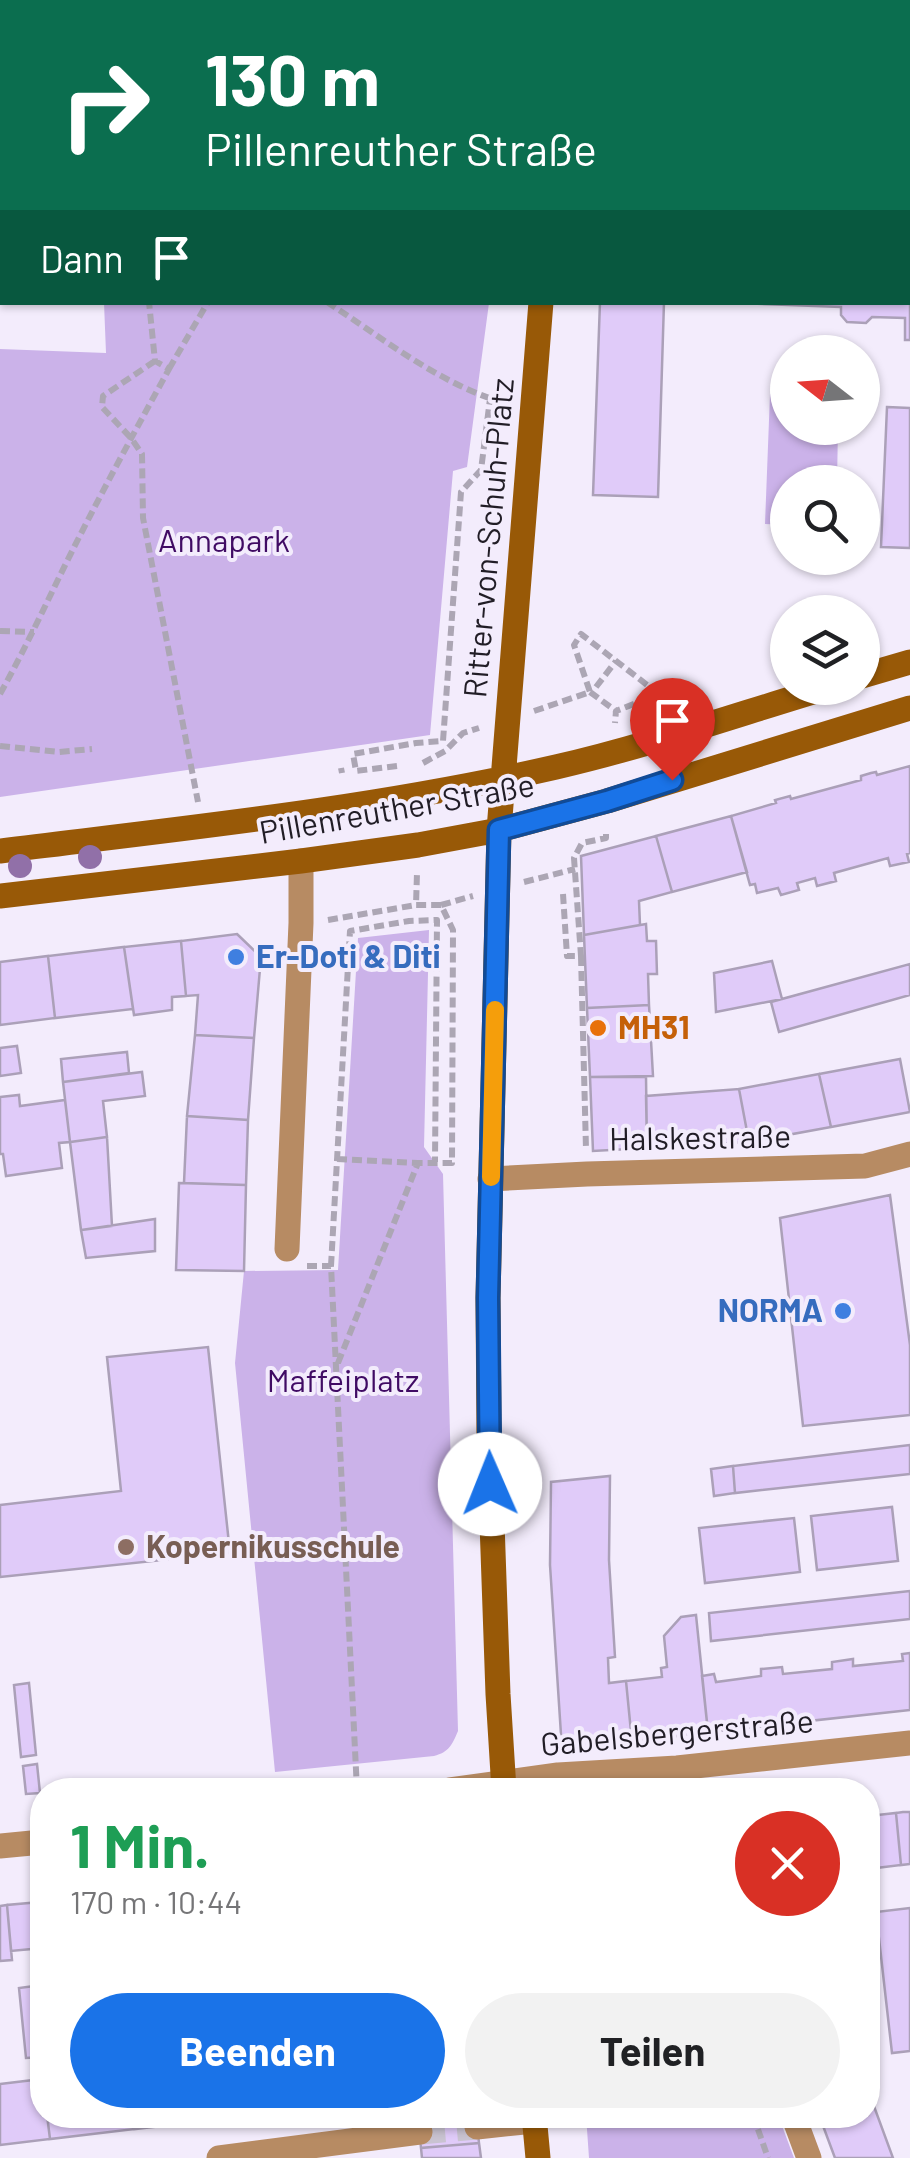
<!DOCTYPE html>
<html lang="de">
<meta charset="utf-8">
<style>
body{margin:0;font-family:Barlow,sans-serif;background:#f2f2f2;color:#202124;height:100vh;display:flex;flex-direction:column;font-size:38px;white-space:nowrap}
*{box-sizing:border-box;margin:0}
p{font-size:32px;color:#757577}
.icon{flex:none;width:55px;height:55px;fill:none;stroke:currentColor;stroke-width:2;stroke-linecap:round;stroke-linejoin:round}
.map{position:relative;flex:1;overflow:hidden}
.drawer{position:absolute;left:30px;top:1778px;width:850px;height:350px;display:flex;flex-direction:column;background:#fff;border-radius:40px;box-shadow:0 2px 8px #0004}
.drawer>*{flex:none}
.hud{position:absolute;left:0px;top:0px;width:910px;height:305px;box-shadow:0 2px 8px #0004;background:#0b6e4f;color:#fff;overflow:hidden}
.needle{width:65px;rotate:287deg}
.buttons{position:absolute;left:770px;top:335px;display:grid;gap:20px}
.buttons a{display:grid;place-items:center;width:110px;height:110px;border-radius:50%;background:#fff;box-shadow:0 2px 8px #0004;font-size:50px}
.pin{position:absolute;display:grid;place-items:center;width:85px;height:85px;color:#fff;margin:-102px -42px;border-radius:50% 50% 50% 0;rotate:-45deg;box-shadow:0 0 10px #0007}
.pin .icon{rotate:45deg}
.me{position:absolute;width:110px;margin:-55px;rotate:359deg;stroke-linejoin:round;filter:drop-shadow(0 0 8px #0008)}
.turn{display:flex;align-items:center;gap:35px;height:210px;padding:0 40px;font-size:45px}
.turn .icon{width:130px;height:130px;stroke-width:2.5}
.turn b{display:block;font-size:70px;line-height:85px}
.then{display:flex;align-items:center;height:95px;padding:0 40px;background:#0003;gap:20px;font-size:38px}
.round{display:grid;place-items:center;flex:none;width:105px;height:105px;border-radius:52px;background:#f2f2f2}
.summary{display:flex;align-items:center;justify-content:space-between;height:170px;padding:0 40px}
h1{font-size:60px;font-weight:700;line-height:75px;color:#1e9e55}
.button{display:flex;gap:20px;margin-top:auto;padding:20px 40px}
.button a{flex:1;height:115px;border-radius:60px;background:#1a73e8;color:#fff;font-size:40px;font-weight:700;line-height:115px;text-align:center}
.button a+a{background:#f2f2f2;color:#202124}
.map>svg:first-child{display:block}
.green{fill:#cbb2e9}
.building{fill:#e0cbf9;stroke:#aba0b8;stroke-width:2.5}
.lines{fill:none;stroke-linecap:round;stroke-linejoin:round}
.street-tunnel{stroke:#c9c3d1;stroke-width:25;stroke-dasharray:25 12;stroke-linecap:butt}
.path{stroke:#aca6b4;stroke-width:6;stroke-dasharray:10 5;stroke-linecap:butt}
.street{stroke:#b78b63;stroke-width:25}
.secondary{stroke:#985907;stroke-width:25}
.tree{fill:#9170a8}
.route-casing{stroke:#114b97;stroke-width:25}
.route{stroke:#1a73e8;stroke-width:18}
.slow{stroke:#f59e0b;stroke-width:18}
.shop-dot{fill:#3f7fe0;stroke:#f3ecfc;stroke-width:4}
.food-dot{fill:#e8710a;stroke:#f3ecfc;stroke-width:4}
.education-dot{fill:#8d6e63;stroke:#f3ecfc;stroke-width:4}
.labels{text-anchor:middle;stroke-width:8;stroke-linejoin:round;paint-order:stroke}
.street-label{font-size:32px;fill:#211d26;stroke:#f3ecfc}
.park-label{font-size:32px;fill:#400b64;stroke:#f3ecfc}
.shop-label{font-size:32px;font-weight:bold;fill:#366cbe;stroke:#f3ecfc;text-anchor:start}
.food-label{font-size:32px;font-weight:bold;fill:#c56008;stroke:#f3ecfc;text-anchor:start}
.education-label{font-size:32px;font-weight:bold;fill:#785e54;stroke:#f3ecfc;text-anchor:start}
</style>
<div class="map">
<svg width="910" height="2158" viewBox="0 0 910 2158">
<rect width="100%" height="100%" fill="#f3ecfc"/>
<!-- green -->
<path class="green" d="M104 303H489L467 467 453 471 430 735 0 797V349L106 353Z
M770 394 787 395 788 428H838L837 482H788L787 525 765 524Z
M429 930 424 1147 443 1174 458 1731C452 1745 449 1752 434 1756L275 1772 235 1363 244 1271 338 1270 358 938Z
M586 2115H778L794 2158H589Z"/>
<!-- building -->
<path class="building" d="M908 211H910V340H905V318L872 317 866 323 847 322 841 315V307L736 303 908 302Z
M600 302H664L658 497 593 495Z
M887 407 910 408V548L881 547Z
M910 766V853L907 854 909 862 890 866 888 858 834 873 836 881 817 886 815 878 797 883 799 890 781 895 778 888 757 893 755 884 750 885 731 816 776 803 775 800 790 796 791 799 861 780V776L871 773 876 772 877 775Z
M731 816 747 872 672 892 656 836Z
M656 836 672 892 639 901 640 925 584 935 581 856Z
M646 924 647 941H656L657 974H648L649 1005 587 1008 584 935Z
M237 934 261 957 254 1038 195 1035 198 995 186 996 181 941Z
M181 941 186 996 172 997V1010L134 1015 124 947Z
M124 947 133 1009 55 1018 48 956Z
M48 956 55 1018 0 1025V962Z
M772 961 782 999 716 1012 714 973Z
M910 964V995L779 1032 771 1002Z
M649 1005 653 1076 590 1077 587 1008Z
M195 1035 254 1038 248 1120 187 1116Z
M17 1046 21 1073 0 1076V1048Z
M127 1052 129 1073 63 1082 61 1059Z
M900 1059 910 1112 831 1127 819 1074Z
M142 1072 145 1096 103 1101 107 1137 70 1142 63 1082Z
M819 1074 831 1127 749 1142 739 1089Z
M590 1077H646L647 1148 593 1151Z
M739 1089 749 1142 647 1148 646 1096Z
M19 1095 20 1106 65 1100 70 1142 59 1143 62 1168 6 1176 3 1154H0V1097Z
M187 1116 248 1120 246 1185 184 1183Z
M107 1137 112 1226 81 1230 70 1142Z
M179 1183 246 1185 244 1271 176 1270Z
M890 1195 910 1345V1415L803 1426 780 1218Z
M155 1219V1251L86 1258 81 1230Z
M208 1347 230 1553 0 1577V1505L121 1491 107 1357Z
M910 1445V1474L735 1493 733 1466Z
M733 1466 735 1493 714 1496 711 1469Z
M610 1476 609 1560 615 1657 608 1658 609 1683 626 1681 632 1742 562 1750 550 1565 551 1482Z
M892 1507 898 1561 817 1570 811 1516Z
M794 1518 800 1572 705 1583 699 1528Z
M910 1591V1619L711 1641 709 1613Z
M696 1615 708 1732 632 1742 626 1681 662 1677 661 1668 667 1667 664 1636 681 1617Z
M910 1653V1710L708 1732 702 1676 714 1674 716 1682 761 1676V1669L782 1667 783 1674 832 1669V1662L853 1659V1666L903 1661 902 1654Z
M29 1683 36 1755 21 1757 14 1685Z
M37 1764 40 1793 26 1794 23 1766Z
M903 1812H910V1864L901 1865 896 1813Z
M896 1813 901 1865 868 1869V1816Z
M40 1902H42V1948L11 1951 7 1905Z
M7 1905 12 1960 0 1961V1906Z
M910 1908V2051L892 2053 876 1912Z
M42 1985V2057L26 2058 19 1988Z
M42 2079V2115H47L50 2139 0 2145V2084Z
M868 2090 893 2158H835L819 2115H868Z
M47 2115H133L135 2129 50 2139Z
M133 2115H221L222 2119 135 2129Z
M418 2115H476L479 2143 421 2148Z
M479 2143 481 2158H422L421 2148Z"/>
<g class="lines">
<!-- street-tunnel -->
<path class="street-tunnel" d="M420 2132 477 2127"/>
<!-- path -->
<path class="path" d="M507 0 526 2
M908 26H910
M327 302C384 339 442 386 508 404
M155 361 103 396 102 407 131 438 142 454 143 518 198 802
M169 369 208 302
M0 631 34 632
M596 687 616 661
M590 692 616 711
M0 694C19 660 36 625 53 590 89 515 129 442 169 369L155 361 149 302
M534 711 590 692 574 645 581 634 655 691 644 700 616 711 615 723
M0 746 59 752 92 749
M423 763 445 751 463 733 479 728
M397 766 356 771 353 754 416 743 443 741 461 492 481 470 490 399
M341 768 342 773
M524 882 575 869
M563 894 567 956H581L574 858 582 843 606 838V830
M441 905 473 896
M328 920 416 905
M581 956 586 1149
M337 1159 418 1163
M307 1266H331L357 1790
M331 1266 350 931 409 921 437 920 435 1162
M338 1363 418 1163H452L453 930 441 905H416L417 873
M39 1868 40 1902
M753 2115 768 2158"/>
<!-- street -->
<path class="street" d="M147 2V0
M430 2 467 0
M0 34H2
M490 1179 587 1174 865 1166 910 1154
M287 1249 301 923V861
M450 1790 558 1775 677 1768 910 1743
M0 1846 42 1842
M793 2115 809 2158
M477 2127 534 2121
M219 2158 420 2132"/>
<!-- secondary -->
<path class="secondary" d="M593 2 594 0
M862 676 910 662
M0 851C186 828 373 809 556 767 647 746 736 715 826 688
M0 896 301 861 418 845 499 830 607 801 910 708
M504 1790 498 1694 489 1437 488 1298 499 830 541 302
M534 2115 538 2158"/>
</g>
<!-- trees -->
<g class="tree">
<circle cx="90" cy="857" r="12"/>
<circle cx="20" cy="866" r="12"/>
</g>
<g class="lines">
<!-- route casing -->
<g class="route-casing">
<path id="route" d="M490 1484 488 1298 499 830 607 801 672 780"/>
</g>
<!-- route -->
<use href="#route" class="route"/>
<!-- slow -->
<path class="slow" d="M491 1177 495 1010"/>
</g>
<!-- markers -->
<g class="shop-dot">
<circle cx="236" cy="957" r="10"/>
<circle cx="843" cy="1311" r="10"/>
</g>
<circle class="food-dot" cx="598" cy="1028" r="10"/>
<circle class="education-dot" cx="126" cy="1547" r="10"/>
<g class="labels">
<!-- street labels -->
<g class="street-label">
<text transform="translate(489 538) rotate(-85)" y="11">Ritter-von-Schuh-Platz</text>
<text transform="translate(397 809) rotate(-10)" y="11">Pillenreuther Straße</text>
<text transform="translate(700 1138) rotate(-1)" y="11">Halskestraße</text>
<text transform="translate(677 1733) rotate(-5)" y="11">Gabelsbergerstraße</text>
</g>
<!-- park labels -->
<g class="park-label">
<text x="224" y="552">Annapark</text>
<text x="343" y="1392">Maffeiplatz</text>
</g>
<!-- shop labels -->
<g class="shop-label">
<text x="256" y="968">Er-Doti &amp; Diti</text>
<text x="823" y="1322" text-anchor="end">NORMA</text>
</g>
<!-- food labels -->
<g class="food-label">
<text x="618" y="1039">MH31</text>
</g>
<!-- education labels -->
<g class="education-label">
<text x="146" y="1558">Kopernikusschule</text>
</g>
</g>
</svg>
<div class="buttons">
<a><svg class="needle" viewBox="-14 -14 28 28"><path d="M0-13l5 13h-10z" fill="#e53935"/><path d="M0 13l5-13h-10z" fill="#757577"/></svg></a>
<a><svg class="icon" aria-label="search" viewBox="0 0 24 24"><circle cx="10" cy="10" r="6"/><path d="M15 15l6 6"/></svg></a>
<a><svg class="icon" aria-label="layers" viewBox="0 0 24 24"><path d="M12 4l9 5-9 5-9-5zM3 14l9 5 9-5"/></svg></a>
</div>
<div class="pin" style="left:672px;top:780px;background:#d93025"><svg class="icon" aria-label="arrive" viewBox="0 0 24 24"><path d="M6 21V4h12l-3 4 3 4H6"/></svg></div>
<svg class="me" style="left:490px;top:1484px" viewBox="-20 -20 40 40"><circle r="19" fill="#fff"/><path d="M0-13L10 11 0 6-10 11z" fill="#1a73e8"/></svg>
<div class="hud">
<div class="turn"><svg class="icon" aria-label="right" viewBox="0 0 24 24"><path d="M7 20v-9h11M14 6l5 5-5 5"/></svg><div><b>130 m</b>Pillenreuther Straße</div></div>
<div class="then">Dann<svg class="icon" aria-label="arrive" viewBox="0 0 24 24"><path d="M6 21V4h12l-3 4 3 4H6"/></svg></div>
</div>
<section class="drawer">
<div class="summary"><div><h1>1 Min.</h1><p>170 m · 10:44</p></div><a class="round" style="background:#d93025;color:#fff"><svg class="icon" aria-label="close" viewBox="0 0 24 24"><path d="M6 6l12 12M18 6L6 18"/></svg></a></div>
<div class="button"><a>Beenden</a><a>Teilen</a></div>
</section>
</div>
